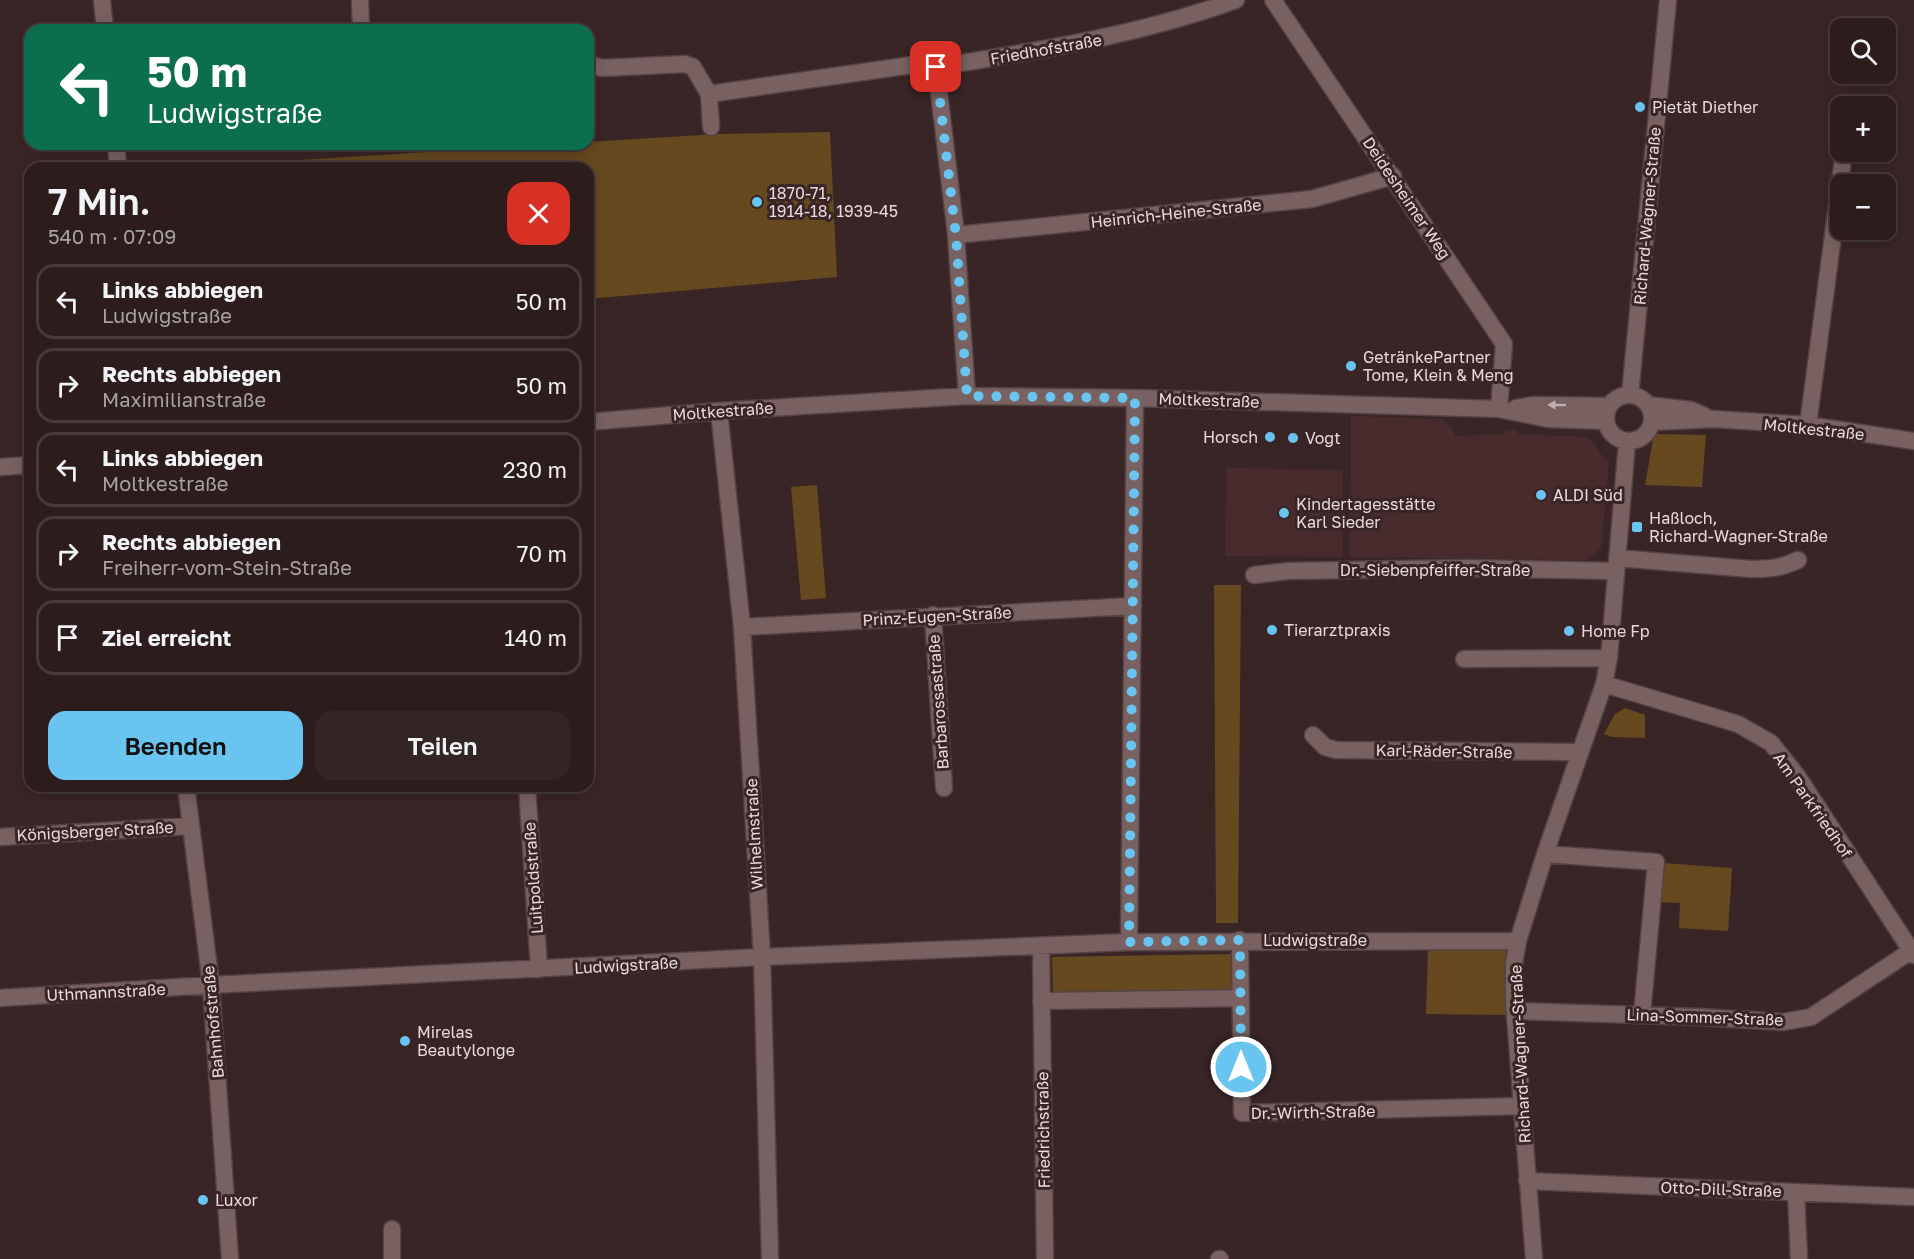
<!DOCTYPE html>
<html lang="de">
<meta charset="utf-8">
<style>
body{margin:0;font-family:"Golos Text",sans-serif;background:#342525;color:#f1f3f6;height:100vh;display:flex;flex-direction:column;font-size:22px;white-space:nowrap}
*{box-sizing:border-box;margin:0}
p{font-size:20px;color:#a6a1a3}
.icon{flex:none;width:33px;height:33px;fill:none;stroke:currentColor;stroke-width:2;stroke-linecap:round;stroke-linejoin:round}
.map{position:relative;flex:1;overflow:hidden}
.drawer{position:absolute;left:24px;top:162px;width:570px;height:630px;display:flex;flex-direction:column;background:#2c1c1c;border-radius:18px;box-shadow:0 3px 15px #0003,0 0 0 2px #483a3b}
.drawer>*{flex:none}
.banner{position:absolute;left:24px;top:24px;width:570px;height:126px;border-radius:18px;box-shadow:0 3px 15px #0003,0 0 0 2px #483a3b;background:#0b6e4f;color:#fff;overflow:hidden}
.tools{position:absolute;left:1830px;top:18px;display:grid;gap:12px}
.tools a{display:grid;place-items:center;width:66px;height:66px;border-radius:12px;background:#2c1c1c;box-shadow:0 3px 15px #0003,0 0 0 2px #483a3b;font-size:30px}
.pin{position:absolute;display:grid;place-items:center;width:51px;height:51px;color:#fff;margin:-26px;border-radius:12px;box-shadow:0 3px 9px #0006}
.me{position:absolute;width:66px;margin:-33px;rotate:0deg;stroke-linejoin:round;filter:drop-shadow(0 0 4px #0008)}
.turn{display:flex;align-items:center;gap:21px;height:126px;padding:0 24px;font-size:27px}
.turn .icon{width:78px;height:78px;stroke-width:2.5}
.turn b{display:block;font-size:42px;line-height:51px}
.round{display:grid;place-items:center;flex:none;width:63px;height:63px;border-radius:18px;background:#342525}
.summary{display:flex;align-items:center;justify-content:space-between;height:102px;padding:0 24px}
h1{font-size:36px;font-weight:600;line-height:45px}
.cta{display:flex;gap:12px;margin-top:auto;padding:12px 24px}
.cta a{flex:1;height:69px;border-radius:18px;background:#69c4f0;color:#111;font-size:24px;font-weight:600;line-height:69px;text-align:center}
.cta a+a{background:#342525;color:#f1f3f6}
ul{padding:0;list-style:none}
li{display:flex;align-items:center;gap:18px;height:75px;margin:0 12px 9px;padding:0 12px;border:3px solid #483a3b;border-radius:18px}
li div{flex:1}
li b{display:block;font-size:22px}
li em{font-style:normal}
.map>svg:first-child{display:block}
.built{fill:#482c2d}
.green{fill:#66491f}
.lines{fill:none;stroke-linecap:round;stroke-linejoin:round}
.street-casing{stroke:#544344;stroke-width:19}
.street{stroke:#796161;stroke-width:16}
.oneway{fill:#c1b0b0}
.route{stroke:#69c4f0;stroke-width:10;stroke-dasharray:0 18}
.poi-dot{fill:#69c4f0;stroke:#3a2526;stroke-width:2}
.labels{text-anchor:middle;stroke-width:6;stroke-linejoin:round;paint-order:stroke}
.street-label{font-size:16px;fill:#e8dada;stroke:#3a2526}
.poi-label{font-size:16px;fill:#e8dada;stroke:#3a2526;text-anchor:start}
</style>
<div class="map">
<svg width="1914" height="1259" viewBox="0 0 1914 1259">
<rect width="100%" height="100%" fill="#3a2526"/>
<!-- built -->
<path class="built" d="M1351 416 1442 419 1454 431 1455 436 1505 434 1506 430H1517L1518 434 1586 437 1593 441 1603 457 1609 461 1601 548 1588 560 1350 557Z
M1226 468 1343 470V557L1225 556Z"/>
<!-- green -->
<path class="green" d="M830 132 837 277 588 299V168H174L552 144H588V142L718 134Z
M1654 434 1706 435 1702 487 1645 485Z
M817 485 826 598 801 600 791 487Z
M1214 585H1241L1238 923H1216Z
M1625 708 1645 715V738L1612 737 1604 734 1615 714Z
M1663 863 1732 868 1728 931 1679 928 1680 903 1661 902Z
M1428 950H1506L1507 1015 1426 1014Z
M1231 954 1232 990 1053 994 1052 957Z"/>
<g class="lines">
<!-- street casing -->
<g class="street-casing">
<path id="street" d="M102 0 105 30
M360 0 361 30
M1273 0 1504 344 1499 409
M588 64 602 68 685 64 693 67 709 94 711 127
M936 67 956 235 967 396
M709 94 919 64 936 67C1038 51 1139 35 1236 0
M116 144 118 168
M956 235 1312 199 1393 176
M1606 418a23 23 0 1 1 46 0a23 23 0 1 1-46 0Z
M1630 395 1668 0
M1648 405 1691 410 1705 416
M1516 408 1534 405 1609 406
M719 411 742 627 762 957 770 1259
M588 422 719 411 967 396 1135 398 1499 409 1548 419 1606 421
M1652 422 1714 419 1808 425 1914 441
M1808 425 1844 152
M0 467 30 465
M1617 558 1751 569C1769 569 1782 568 1798 560
M1254 575 1288 571 1467 568 1615 571
M933 615 944 788
M742 627 1133 606
M1464 659 1609 658
M1604 684 1738 724 1771 743 1798 777 1914 955
M1313 735 1325 747 1336 750 1580 752
M186 786 211 985 230 1259
M527 786 539 969
M0 837 190 826
M1545 854 1656 862 1642 1014
M1240 940 1242 1113 1522 1106
M1129 942 1135 398
M1041 946 1045 1259
M0 998 211 985 762 957 1129 942 1518 941
M1041 1001 1241 998
M1515 1011 1700 1017 1783 1022 1811 1017 1911 951
M1527 1181 1914 1197
M1796 1192 1799 1259
M392 1259V1229
M1219 1259H1220
M1534 1259 1514 1003V963L1518 941 1545 854 1604 684 1609 658 1627 442"/>
</g>
<!-- street -->
<use href="#street" class="street"/>
</g>
<!-- one-way arrows -->
<defs><path id="oneway-solid" d="M-6-.8H1V-3.2L6.5 0L1 3.2V.8H-6Z" transform="scale(1.5)"/></defs>
<use class="oneway" href="#oneway-solid" transform="translate(1557 405) rotate(-179)"/>
<g class="lines">
<!-- route -->
<path class="route" d="M936 67 956 236 967 396 1135 398 1129 942 1240 940 1241 1067"/>
</g>
<!-- markers -->
<g class="poi-dot">
<circle cx="1640" cy="107" r="6"/>
<circle cx="757" cy="202" r="6"/>
<circle cx="1351" cy="366" r="6"/>
<circle cx="1270" cy="437" r="6"/>
<circle cx="1293" cy="438" r="6"/>
<circle cx="1541" cy="495" r="6"/>
<circle cx="1284" cy="513" r="6"/>
<rect x="1631" y="521" width="12" height="12" rx="3"/>
<circle cx="1272" cy="630" r="6"/>
<circle cx="1569" cy="631" r="6"/>
<circle cx="405" cy="1041" r="6"/>
<circle cx="203" cy="1200" r="6"/>
</g>
<g class="labels">
<!-- street labels -->
<g class="street-label">
<text transform="translate(1046 49) rotate(-10)" y="6">Friedhofstraße</text>
<text transform="translate(1407 198) rotate(56)" y="6">Deidesheimer Weg</text>
<text transform="translate(1176 213) rotate(-6)" y="6">Heinrich-Heine-Straße</text>
<text transform="translate(1647 216) rotate(-85)" y="6">Richard-Wagner-Straße</text>
<text transform="translate(1209 400) rotate(2)" y="6">Moltkestraße</text>
<text transform="translate(723 411) rotate(-4)" y="6">Moltkestraße</text>
<text transform="translate(1814 429) rotate(6)" y="6">Moltkestraße</text>
<text x="1435" y="576">Dr.-Siebenpfeiffer-Straße</text>
<text transform="translate(937 616) rotate(-3)" y="6">Prinz-Eugen-Straße</text>
<text transform="translate(938 702) rotate(-94)" y="6">Barbarossastraße</text>
<text transform="translate(1444 751) rotate(1)" y="6">Karl-Räder-Straße</text>
<text transform="translate(1813 805) rotate(55)" y="6">Am Parkfriedhof</text>
<text transform="translate(95 831) rotate(-3)" y="6">Königsberger Straße</text>
<text transform="translate(754 834) rotate(-93)" y="6">Wilhelmstraße</text>
<text transform="translate(533 878) rotate(-94)" y="6">Luitpoldstraße</text>
<text x="1315" y="946">Ludwigstraße</text>
<text transform="translate(626 965) rotate(-3)" y="6">Ludwigstraße</text>
<text transform="translate(106 992) rotate(-3)" y="6">Uthmannstraße</text>
<text transform="translate(1705 1017) rotate(2)" y="6">Lina-Sommer-Straße</text>
<text transform="translate(213 1022) rotate(-95)" y="6">Bahnhofstraße</text>
<text transform="translate(1520 1054) rotate(-93)" y="6">Richard-Wagner-Straße</text>
<text transform="translate(1313 1112) rotate(-1)" y="6">Dr.-Wirth-Straße</text>
<text transform="translate(1043 1130) rotate(-91)" y="6">Friedrichstraße</text>
<text transform="translate(1721 1189) rotate(2)" y="6">Otto-Dill-Straße</text>
</g>
<!-- poi labels -->
<g class="poi-label">
<text x="1652" y="113">Pietät Diether</text>
<text x="769" y="199">1870-71,<tspan x="769" dy="18">1914-18, 1939-45</tspan></text>
<text x="1363" y="363">GetränkePartner<tspan x="1363" dy="18">Tome, Klein &amp; Meng</tspan></text>
<text x="1258" y="443" text-anchor="end">Horsch</text>
<text x="1305" y="444">Vogt</text>
<text x="1553" y="501">ALDI Süd</text>
<text x="1296" y="510">Kindertagesstätte<tspan x="1296" dy="18">Karl Sieder</tspan></text>
<text x="1649" y="524">Haßloch,<tspan x="1649" dy="18">Richard-Wagner-Straße</tspan></text>
<text x="1284" y="636">Tierarztpraxis</text>
<text x="1581" y="637">Home Fp</text>
<text x="417" y="1038">Mirelas<tspan x="417" dy="18">Beautylonge</tspan></text>
<text x="215" y="1206">Luxor</text>
</g>
</g>
</svg>
<div class="tools">
<a><svg class="icon" aria-label="search" viewBox="0 0 24 24"><circle cx="10" cy="10" r="6"/><path d="M15 15l6 6"/></svg></a>
<a>+</a>
<a>−</a>
</div>
<div class="pin" style="left:936px;top:67px;background:#d93025"><svg class="icon" aria-label="arrive" viewBox="0 0 24 24"><path d="M6 21V4h12l-3 4 3 4H6"/></svg></div>
<svg class="me" style="left:1241px;top:1067px" viewBox="-20 -20 40 40"><circle r="17" fill="#69c4f0" stroke="#fff" stroke-width="3"/><path d="M0-11L8 9 0 5-8 9z" fill="#fff"/></svg>
<div class="banner">
<div class="turn"><svg class="icon" aria-label="left" viewBox="0 0 24 24"><path d="M17 20v-9H6M10 6l-5 5 5 5"/></svg><div><b>50 m</b>Ludwigstraße</div></div>
</div>
<section class="drawer">
<div class="summary"><div><h1>7 Min.</h1><p>540 m · 07:09</p></div><a class="round" style="background:#d93025;color:#fff"><svg class="icon" aria-label="close" viewBox="0 0 24 24"><path d="M6 6l12 12M18 6L6 18"/></svg></a></div>
<ul>
<li><svg class="icon" aria-label="left" viewBox="0 0 24 24"><path d="M17 20v-9H6M10 6l-5 5 5 5"/></svg><div><b>Links abbiegen</b><p>Ludwigstraße</p></div><em>50 m</em></li>
<li><svg class="icon" aria-label="right" viewBox="0 0 24 24"><path d="M7 20v-9h11M14 6l5 5-5 5"/></svg><div><b>Rechts abbiegen</b><p>Maximilianstraße</p></div><em>50 m</em></li>
<li><svg class="icon" aria-label="left" viewBox="0 0 24 24"><path d="M17 20v-9H6M10 6l-5 5 5 5"/></svg><div><b>Links abbiegen</b><p>Moltkestraße</p></div><em>230 m</em></li>
<li><svg class="icon" aria-label="right" viewBox="0 0 24 24"><path d="M7 20v-9h11M14 6l5 5-5 5"/></svg><div><b>Rechts abbiegen</b><p>Freiherr-vom-Stein-Straße</p></div><em>70 m</em></li>
<li><svg class="icon" aria-label="arrive" viewBox="0 0 24 24"><path d="M6 21V4h12l-3 4 3 4H6"/></svg><div><b>Ziel erreicht</b></div><em>140 m</em></li>
</ul>
<div class="cta"><a>Beenden</a><a>Teilen</a></div>
</section>
</div>
